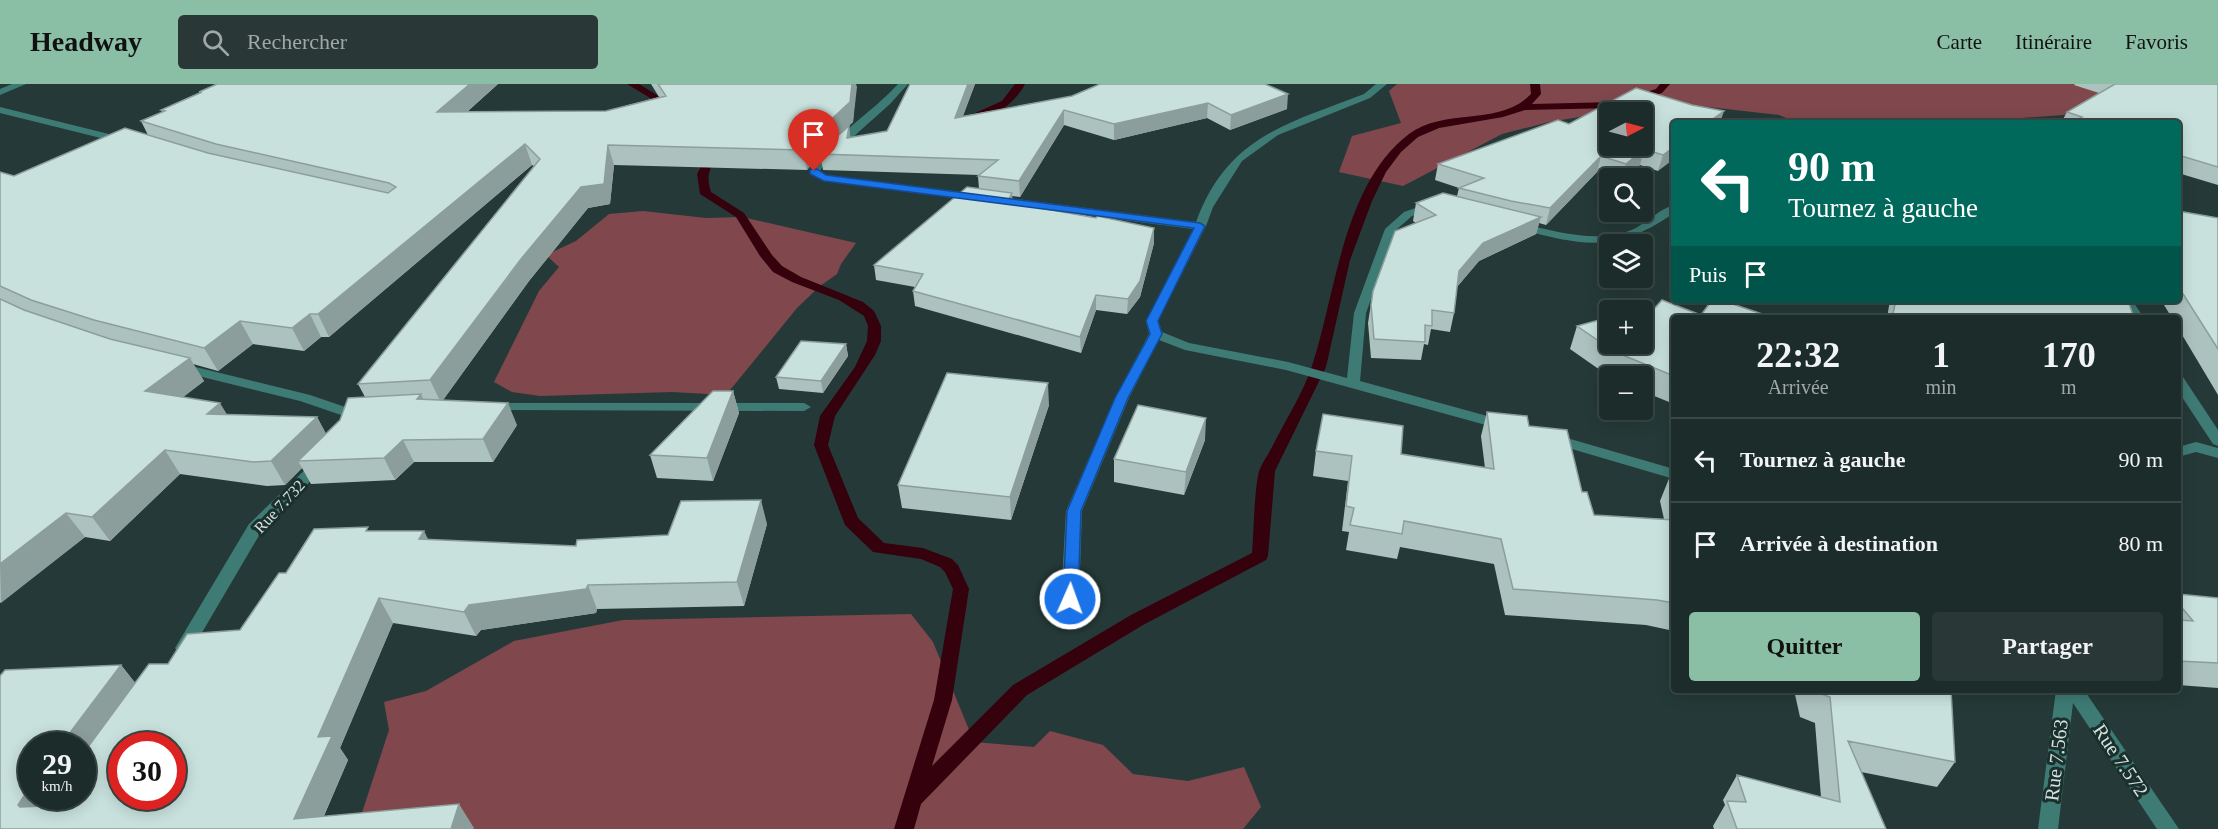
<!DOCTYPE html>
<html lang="fr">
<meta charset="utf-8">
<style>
body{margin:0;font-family:Georgia,serif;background:#293836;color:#f1f3f6;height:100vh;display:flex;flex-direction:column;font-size:22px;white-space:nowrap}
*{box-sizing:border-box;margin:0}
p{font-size:20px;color:#a0a7a8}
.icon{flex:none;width:33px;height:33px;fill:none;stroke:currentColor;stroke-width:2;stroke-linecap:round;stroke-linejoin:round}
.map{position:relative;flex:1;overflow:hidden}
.side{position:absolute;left:1671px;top:231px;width:510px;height:378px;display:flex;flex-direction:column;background:#1c2c2a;border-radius:6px;box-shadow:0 3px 15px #0003,0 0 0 2px #3a4847}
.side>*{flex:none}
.banner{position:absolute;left:1671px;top:36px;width:510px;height:183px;border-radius:6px;box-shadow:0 3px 15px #0003,0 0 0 2px #3a4847;background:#00695c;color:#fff;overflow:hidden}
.needle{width:39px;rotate:84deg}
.fabs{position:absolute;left:1599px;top:18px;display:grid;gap:12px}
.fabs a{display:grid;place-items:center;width:54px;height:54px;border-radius:6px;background:#1c2c2a;box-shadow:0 3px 15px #0003,0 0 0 2px #3a4847;font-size:30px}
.speed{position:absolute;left:18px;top:648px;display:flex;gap:12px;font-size:30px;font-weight:700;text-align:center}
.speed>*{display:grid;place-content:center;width:78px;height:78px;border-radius:50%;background:#1c2c2a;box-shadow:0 3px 15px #0003,0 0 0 2px #3a4847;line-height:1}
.speed small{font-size:15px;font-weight:400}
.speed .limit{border:9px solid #d22;background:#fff;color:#111}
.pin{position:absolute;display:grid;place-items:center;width:51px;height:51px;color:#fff;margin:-62px -26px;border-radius:50% 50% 50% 0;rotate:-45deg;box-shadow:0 0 6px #0007}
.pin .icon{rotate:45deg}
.me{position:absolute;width:66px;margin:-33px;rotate:2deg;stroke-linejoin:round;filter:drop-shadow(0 0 4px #0008)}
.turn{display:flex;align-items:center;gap:21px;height:126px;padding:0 18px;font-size:27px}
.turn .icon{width:78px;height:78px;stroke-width:2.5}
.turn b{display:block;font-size:42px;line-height:51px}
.then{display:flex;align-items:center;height:57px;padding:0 18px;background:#0003;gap:12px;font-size:22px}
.eta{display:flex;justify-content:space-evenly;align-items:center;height:102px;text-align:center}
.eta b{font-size:36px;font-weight:700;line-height:42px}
.button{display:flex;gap:12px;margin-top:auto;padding:12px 18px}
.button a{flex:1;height:69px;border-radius:6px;background:#8abfa5;color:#111;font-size:24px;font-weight:700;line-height:69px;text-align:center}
.button a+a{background:#293836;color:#f1f3f6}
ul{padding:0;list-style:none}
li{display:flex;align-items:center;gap:18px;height:84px;padding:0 18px;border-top:2px solid #3a4847}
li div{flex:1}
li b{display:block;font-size:22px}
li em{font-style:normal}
header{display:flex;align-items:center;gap:36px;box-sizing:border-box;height:84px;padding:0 30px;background:#8abfa5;color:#111}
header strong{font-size:28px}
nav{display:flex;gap:33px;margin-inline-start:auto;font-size:21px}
.search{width:420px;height:54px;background:#293836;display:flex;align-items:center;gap:15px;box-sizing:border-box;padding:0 21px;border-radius:6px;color:#a0a7a8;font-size:22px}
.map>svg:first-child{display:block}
.green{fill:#80484d}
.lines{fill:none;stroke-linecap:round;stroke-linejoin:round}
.stream{fill:#35010c;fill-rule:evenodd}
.minor{fill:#3f7b75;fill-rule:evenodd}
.wall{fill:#acc2be;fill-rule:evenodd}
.shaded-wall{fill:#8c9e9b}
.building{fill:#c8e1dd;stroke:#8c9e9b;stroke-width:1.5;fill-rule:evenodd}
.route{fill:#1a73e8;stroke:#114b97;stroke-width:1.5}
.labels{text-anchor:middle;stroke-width:6;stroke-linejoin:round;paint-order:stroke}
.street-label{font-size:16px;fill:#d5e2e0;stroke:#1b302d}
.near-street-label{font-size:20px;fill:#d5e2e0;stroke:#1b302d}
</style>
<header>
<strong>Headway</strong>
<div class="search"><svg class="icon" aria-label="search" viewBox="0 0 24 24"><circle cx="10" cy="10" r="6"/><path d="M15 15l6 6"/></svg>Rechercher</div>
<nav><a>Carte</a><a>Itinéraire</a><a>Favoris</a></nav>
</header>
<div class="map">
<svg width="2218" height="745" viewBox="0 0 2218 745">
<rect width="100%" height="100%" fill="#253a38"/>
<!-- green -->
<path class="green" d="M1397 0H2129L2084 39 2064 31 2021 34 2024 39H1798L1779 31 1700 22 1655 23 1610 28 1549 38 1502 50 1403 102 1339 88 1352 52 1401 39 1389 7Z
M643 127 706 134 742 133 856 159 841 180 837 190 820 202 797 224 726 311 672 308 540 312 512 308 494 298 539 207 559 183 546 171 576 157 609 130Z
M911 530 933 558 974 658 1034 663 1050 647 1103 661 1133 690 1188 697 1244 683 1261 723 1243 745H448L358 741 389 646 384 618 426 607 514 557 623 536Z"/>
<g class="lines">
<!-- stream -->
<path class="stream" d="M627 0H639L678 24 670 26Z
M1015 0H1025C1016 19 986 41 964 38V34L1002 17Z
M1530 0H1540L1541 10 1532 20 1614 18 1656 5 1660 0H1670L1662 9 1614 24 1525 26 1503 33 1439 44 1418 53 1401 68 1386 88 1372 117 1350 176 1326 283 1275 387 1268 472 1266 476 1143 541 1027 611 921 720 914 745H894L934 616 953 505 945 488 940 483 921 475 873 468 845 441 814 361 820 332 855 283 867 257 868 242 864 232 839 216 792 198 773 188 760 172 736 133 700 110 697 90 704 77 726 74V78L712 81C707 91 708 98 711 108L744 129 772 171 782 182 801 193 863 218 874 227 881 242V257L875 271 835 332 828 361 858 434 884 459 923 464 952 475 958 481 969 505 952 616 932 682 1013 601 1131 531 1252 469C1254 446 1254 408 1259 387 1262 379 1268 371 1272 363 1285 337 1303 309 1312 282 1336 209 1343 100 1409 50 1445 23 1500 43 1531 10Z"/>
<!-- minor -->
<path class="minor" d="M12 0H26L0 11V5Z
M898 0H908L890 20 825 78 820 87 827 91 1196 138C1228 52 1287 40 1364 10L1376 0H1387L1370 14 1278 51 1242 77 1213 123 1206 142 1158 237 1162 248 1189 259 1288 278 1347 294 1354 229 1385 145 1404 128 1430 119H1438V123L1412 132 1396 146 1366 229 1360 297 1509 338 1511 341 1504 346 1286 286 1185 266 1159 256 1129 314 1082 427 1079 515 1076 519 1070 521 1064 519 1061 515 1066 427 1115 314 1149 250 1146 237 1193 145 824 97 809 88C829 54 871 30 898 0Z
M0 23 129 55 130 57 125 60 0 29Z
M1674 121V129C1614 171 1581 161 1514 144L1512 142 1518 139C1555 147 1597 161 1634 145 1648 138 1659 125 1674 121Z
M2120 216H2132L2144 234H2132Z
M179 279 310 311 357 327 359 330 354 342H344L342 339 344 332 300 317 174 286 172 283 174 280Z
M2178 292 2183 293 2218 346V362L2213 360 2178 307Z
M489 319H804L811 323 804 327 484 326 482 323Z
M1553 350 1674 385V395L1548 358 1546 355 1548 352Z
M2196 358 2218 364V374L2196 368 2178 373V363Z
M320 374 325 376 328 379 325 382 261 448 190 569 184 571 178 569 175 564 178 559 249 440 315 376Z
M2056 606H2084L2179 745H2157L2073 619 2058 745H2038Z"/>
</g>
<!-- wall -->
<path class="wall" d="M217 0H498L467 28 606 27 659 13 651 0H856L853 38 837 53 849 42 850 54 887 47 910 0H975L963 32 1072 12 1100 0 1287 25 1230 46 1207 34 1114 56 1064 41 1020 113 1012 112 1013 119 1154 144V159L1140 213 1127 230 1096 226 1081 269 915 222 913 207 915 203 876 196 874 181 979 105 978 92 979 91 823 86 820 70 822 68 807 86 614 81 610 120 588 124 529 197 443 316 517 341 493 378H414L395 396 311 400 302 384 285 401 267 402 180 390 110 457 85 453 0 519V88L14 92 148 51 141 37 162 28 161 26 199 9V8ZM532 81 534 82 358 300 365 313 326 350 317 333 227 331 183 313 204 297 193 280 218 287 253 260 304 267 321 253H329Z
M2075 0H2218V101L2178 89V39H2061L2067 28 2099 9 2074 1Z
M1692 21 1658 87 1640 81 1624 94H1616L1597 88 1546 141 1539 139 1536 150 1479 177 1457 203 1454 229 1450 248 1431 245 1428 261 1424 260 1421 276 1371 274 1368 239 1373 207 1416 139 1413 137 1416 119 1457 112 1459 104 1435 96 1438 80 1569 40Z
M2178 127 2218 134V311L2178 244V234H2172L2161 216H2178Z
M1890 216H2128L2134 234H1887Z
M1701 231 1674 234V320L1642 307V292L1610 293 1570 265 1577 242 1646 234Z
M846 260 848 272 823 309 779 305 776 293Z
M733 307 739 329 713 397 657 394 650 371Z
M1049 321 1011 436 902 424 898 401Z
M1487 328 1529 342 1582 408 1594 431 1664 435 1660 417 1670 392 1674 387V547L1646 541 1505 531 1494 480 1400 463 1397 475 1346 466 1349 448 1342 447 1348 397 1313 392 1316 367 1401 370 1485 384 1481 352Z
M1205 356 1184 411 1114 398V375Z
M767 440 744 522 597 525 596 529 481 546 476 552 393 539 340 664 348 676 324 732 473 745H0V592L121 581 135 599 168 580 240 546 286 489 370 447 429 456 576 462ZM32 662H82V712H32Z
M2178 510 2218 514V604L2178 601Z
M1794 606H1951L1955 678 1937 703 1861 688 1886 745H1714L1713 742 1725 721 1723 716 1737 691 1821 713 1815 639 1800 633Z"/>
<!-- shaded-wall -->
<path class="shaded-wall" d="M470 0H498L445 47 437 28Z
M852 0H856L857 3 853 38 826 63 807 86 804 66Z
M968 0H975L956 49 955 34Z
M1288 10 1287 25 1230 46 1231 31Z
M1208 19 1207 34 1114 56V40Z
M1064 26V41L1020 113 1019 97Z
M1724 27 1720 39H1707Z
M849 42 851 58 847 54Z
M525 60 532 81 329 253 318 230Z
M608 61 614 81 610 120 588 124 529 197 441 319 430 296Z
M1674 63V75L1658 87 1663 71Z
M1644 65 1640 81 1624 94H1622L1626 80Z
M1601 72 1597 88 1546 141 1550 124Z
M1012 109 1013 124 1007 118Z
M1541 133 1536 150 1479 177 1455 205 1459 187 1483 159Z
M1154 144V159L1140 213 1127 230 1128 215Z
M1096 211V226L1081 269 1080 253Z
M310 230 321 253 304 267 292 244Z
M240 237 253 260 218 287 204 264Z
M846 260 848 272 823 309 821 297Z
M190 274 204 297 160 331 145 307Z
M1048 299 1049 321 1011 436 1010 413Z
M733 307 739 329 713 397 707 374Z
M421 310 431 333 417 315Z
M220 319 234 342 207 330Z
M508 319 517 341 493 378 483 355Z
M317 333 330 357 298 377 302 384 285 401 271 377Z
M1206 334 1205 356 1184 411 1186 388Z
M403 356 414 378 395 396 384 374Z
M165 366 180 390 110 457 92 433Z
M761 416 767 440 744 522 737 498Z
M66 429 85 453 1 519 0 480Z
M424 447 436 471 419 455Z
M588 501 597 525 596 529 481 546 476 552 464 528 469 521Z
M379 514 393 539 340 664 348 676 318 745 294 735 318 653Z
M121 581 141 606 82 685V662H60Z
M32 700V712H62L42 745 18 721Z
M459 720 474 744 473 745H451Z"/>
<!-- building -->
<path class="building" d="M217 0H470L437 28 606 27 666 12 658 0H852L850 18 823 43 804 66 608 61 604 100 581 103 521 175 430 296 358 300 540 75 525 60 318 230H310L292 244 240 237 204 264 94 236 31 216 0 202V88L14 92 125 44 208 69 388 109 396 103 389 99 216 60 141 37 165 27 161 26 202 8H199Z
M910 0H968L955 34 1072 12 1100 0H1265L1288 10 1231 31 1208 19 1114 40 1064 26 1019 97 978 92 998 76 820 70 824 64 849 42 847 54 887 47Z
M2115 0H2218V83L2178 71V39H2072L2082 33 2067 28Z
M1636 4 1692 21 1724 27 1707 39H1674V63L1663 71 1644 65 1626 80 1601 72 1550 124 1511 117 1459 104 1484 94 1438 80 1558 36 1569 40ZM1610 28H1642V62H1610Z
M967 103 1012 109 1007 118 1096 134 1097 132 1154 144 1140 197 1128 215 1096 211 1080 253 913 207 923 190 874 181Z
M1443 109 1541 133 1483 159 1459 187 1454 229 1432 226V242L1425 241V258L1374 255 1371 221 1373 207 1395 147 1436 131 1416 119Z
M2178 127 2218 134V265L2178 202Z
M0 215 24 226 110 255 190 274 145 307 220 319 207 330 317 333 271 377 253 378 165 366 92 433 66 429 0 480Z
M1662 216 1701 231 1712 216H1721L1774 234H1674V292L1615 268 1577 242 1610 233V260H1642V233L1646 234Z
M1896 216H2128L2134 234H1892Z
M801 257 846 260 821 297 776 293Z
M947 289 1048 299 1010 413 898 401Z
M713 307H733L707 374 650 371Z
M421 310 417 315 508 319 483 355 403 356 384 374 298 377 340 336 348 314Z
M1138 321 1206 334 1186 388 1114 375Z
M1487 328 1527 332 1529 342 1567 346 1582 408H1587L1594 431 1674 436V519L1657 516 1513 505 1501 455 1404 437 1402 450 1350 441 1354 424 1346 422 1352 372 1316 367 1323 330 1403 342 1401 370 1494 385Z
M1674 387V410L1670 392Z
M761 416 737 498 588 501 586 505 469 521 464 528 379 514 318 653 332 652 294 735 459 720 451 745H0V592L5 586 121 581 60 662H32V700L18 721 20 723 45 722 52 712H82V671L149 580H168L187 550 240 546 279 489H286L314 445 368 443 366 447H424L419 455 576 462 577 456 668 451 681 417ZM122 662H172V712H122Z
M2178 510 2218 514V579L2178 577V536L2193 537 2178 519Z
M1814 606H1951L1955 678 1848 657 1886 745H1737L1727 717 1746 718 1737 691 1840 718 1830 613 1815 608Z"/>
<!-- route -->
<path class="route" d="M810 85H817L826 91 1200 139 1205 142 1158 237 1162 250 1128 314 1081 427 1078 515 1076 519H1065L1063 515 1067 427 1115 314 1150 250 1146 237 1194 144 824 97 810 90Z"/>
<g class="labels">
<!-- street labels -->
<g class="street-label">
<text transform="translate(279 422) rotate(-47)" y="6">Rue 7.732</text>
</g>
<!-- near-street labels -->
<g class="near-street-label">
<text transform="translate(2056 676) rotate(-83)" y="7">Rue 7.563</text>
<text transform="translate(2121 676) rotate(56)" y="7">Rue 7.572</text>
</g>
</g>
</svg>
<div class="fabs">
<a><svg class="needle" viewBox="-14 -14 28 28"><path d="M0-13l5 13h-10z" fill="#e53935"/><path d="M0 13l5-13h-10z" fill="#a0a7a8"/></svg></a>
<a><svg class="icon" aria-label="search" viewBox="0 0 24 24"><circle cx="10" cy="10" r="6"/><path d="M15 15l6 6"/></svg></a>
<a><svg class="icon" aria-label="layers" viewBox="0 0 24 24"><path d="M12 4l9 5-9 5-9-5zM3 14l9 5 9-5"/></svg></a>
<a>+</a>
<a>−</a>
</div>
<div class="speed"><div>29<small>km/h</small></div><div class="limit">30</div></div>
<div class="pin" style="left:814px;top:87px;background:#d93025"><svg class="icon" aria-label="arrive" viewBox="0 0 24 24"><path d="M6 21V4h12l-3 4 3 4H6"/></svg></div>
<svg class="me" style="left:1070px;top:515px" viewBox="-20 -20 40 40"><circle r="17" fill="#1a73e8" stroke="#fff" stroke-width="3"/><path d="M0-11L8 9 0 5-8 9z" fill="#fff"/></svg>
<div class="banner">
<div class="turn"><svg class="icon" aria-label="left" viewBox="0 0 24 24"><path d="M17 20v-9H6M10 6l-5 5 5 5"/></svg><div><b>90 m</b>Tournez à gauche</div></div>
<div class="then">Puis<svg class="icon" aria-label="arrive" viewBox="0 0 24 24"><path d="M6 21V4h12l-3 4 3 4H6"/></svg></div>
</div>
<section class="side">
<div class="eta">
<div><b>22:32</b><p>Arrivée</p></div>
<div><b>1</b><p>min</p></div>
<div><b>170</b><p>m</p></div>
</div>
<ul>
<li><svg class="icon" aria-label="left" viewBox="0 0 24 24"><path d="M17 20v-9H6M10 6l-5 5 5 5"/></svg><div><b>Tournez à gauche</b></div><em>90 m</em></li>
<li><svg class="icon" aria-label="arrive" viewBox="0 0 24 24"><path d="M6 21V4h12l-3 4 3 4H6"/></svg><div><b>Arrivée à destination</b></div><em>80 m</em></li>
</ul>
<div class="button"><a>Quitter</a><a>Partager</a></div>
</section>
</div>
